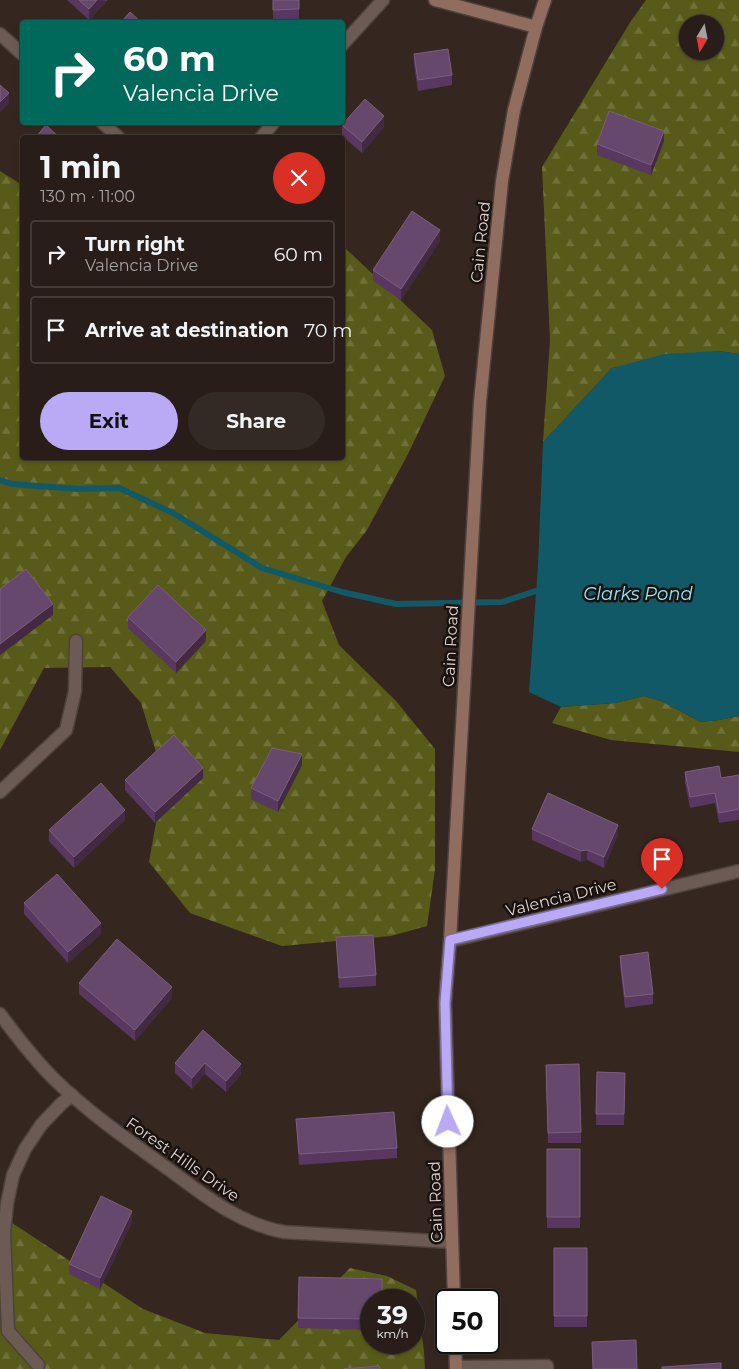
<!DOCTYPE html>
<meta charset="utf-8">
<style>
body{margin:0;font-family:Montserrat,sans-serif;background:#342a25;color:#f1f3f6;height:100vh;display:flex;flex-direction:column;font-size:19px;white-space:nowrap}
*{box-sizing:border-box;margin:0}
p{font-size:16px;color:#a5a2a2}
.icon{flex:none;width:28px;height:28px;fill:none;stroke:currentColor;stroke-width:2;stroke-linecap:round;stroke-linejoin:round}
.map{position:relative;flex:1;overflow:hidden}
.drawer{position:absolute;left:20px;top:135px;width:325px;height:325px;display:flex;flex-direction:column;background:#281d18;border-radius:5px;box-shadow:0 1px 4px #0004,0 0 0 1px #443b37}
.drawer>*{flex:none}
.guide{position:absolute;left:20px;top:20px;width:325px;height:105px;border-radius:5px;box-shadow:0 1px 4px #0004,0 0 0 1px #443b37;background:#00695c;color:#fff;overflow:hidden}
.needle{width:32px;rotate:190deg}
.fabs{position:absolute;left:679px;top:15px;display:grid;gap:10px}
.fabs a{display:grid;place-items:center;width:45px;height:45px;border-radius:50%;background:#281d18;box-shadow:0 1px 4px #0004,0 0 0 1px #443b37;font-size:25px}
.speed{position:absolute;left:360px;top:1289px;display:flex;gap:10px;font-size:25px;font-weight:700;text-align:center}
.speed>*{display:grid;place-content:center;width:65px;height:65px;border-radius:50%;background:#281d18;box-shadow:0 1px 4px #0004,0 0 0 1px #443b37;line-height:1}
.speed small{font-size:12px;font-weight:400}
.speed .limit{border:2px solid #111;border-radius:8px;background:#fff;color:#111}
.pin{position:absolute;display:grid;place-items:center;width:42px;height:42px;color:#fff;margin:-51px -21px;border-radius:50% 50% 50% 0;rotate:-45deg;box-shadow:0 0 5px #0007}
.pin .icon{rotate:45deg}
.me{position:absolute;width:55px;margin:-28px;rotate:358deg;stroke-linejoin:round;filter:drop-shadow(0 0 4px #0008)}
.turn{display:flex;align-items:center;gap:18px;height:105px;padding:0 20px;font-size:22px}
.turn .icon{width:65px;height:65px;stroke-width:2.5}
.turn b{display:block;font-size:35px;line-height:42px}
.round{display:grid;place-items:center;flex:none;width:52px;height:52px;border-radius:26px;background:#342a25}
.overview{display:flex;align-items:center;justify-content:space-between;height:85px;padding:0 20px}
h1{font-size:30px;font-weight:700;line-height:38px}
.button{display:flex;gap:10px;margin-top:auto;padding:10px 20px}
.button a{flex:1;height:58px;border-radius:30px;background:#baaaf6;color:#111;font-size:20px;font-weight:700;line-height:58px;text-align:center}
.button a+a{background:#342a25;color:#f1f3f6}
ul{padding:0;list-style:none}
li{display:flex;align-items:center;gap:15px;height:68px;margin:0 10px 8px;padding:0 10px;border:2px solid #443b37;border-radius:5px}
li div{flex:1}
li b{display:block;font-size:19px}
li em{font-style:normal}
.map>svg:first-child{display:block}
.forest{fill:url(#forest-firs);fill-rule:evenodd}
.water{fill:#125967}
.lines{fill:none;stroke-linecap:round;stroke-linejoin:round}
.stream{stroke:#125967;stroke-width:6}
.lane-casing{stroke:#4f423d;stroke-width:15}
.street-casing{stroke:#4f423d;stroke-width:15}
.secondary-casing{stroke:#4f423d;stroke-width:15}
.lane{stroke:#6c5b54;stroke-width:12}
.street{stroke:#6c5b54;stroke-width:12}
.secondary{stroke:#916d60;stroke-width:12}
.wall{fill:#583760}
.shaded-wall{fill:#442942}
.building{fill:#67486d;stroke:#7a5e7c}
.route-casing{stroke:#796ea0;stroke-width:12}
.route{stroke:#baaaf6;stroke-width:9}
.labels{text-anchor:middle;stroke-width:5;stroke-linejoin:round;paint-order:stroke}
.street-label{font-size:16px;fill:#dfd5d1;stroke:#18110e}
.water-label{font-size:18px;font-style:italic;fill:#8be8fd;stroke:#18110e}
</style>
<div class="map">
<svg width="739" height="1369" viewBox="0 0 739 1369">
<defs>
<pattern id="forest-firs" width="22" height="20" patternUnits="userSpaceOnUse" patternTransform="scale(1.25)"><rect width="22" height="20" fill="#575a19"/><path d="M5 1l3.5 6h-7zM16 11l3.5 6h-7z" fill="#6f7139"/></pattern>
</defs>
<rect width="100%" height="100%" fill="#352720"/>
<!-- forest -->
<path class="forest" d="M646 0H739V354L719 351 612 368 543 442 550 340 542 167 631 21ZM688 24H715V51H688Z
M0 171 22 185V458H342L343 246 432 330 445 376 408 454 367 530 346 557 322 601 339 645 396 701 435 749V869L427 926 391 936 282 946 190 913 149 862 164 778 141 703 110 667 44 668 0 750Z
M644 696 661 701 701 722 719 720 739 716V752L611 740 552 723 561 707 615 703Z
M0 1215 143 1309 205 1333 279 1340 350 1268 387 1276 416 1290 424 1352 425 1369H0ZM371 1300H414V1342H371Z"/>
<!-- water -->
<path class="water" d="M719 351 739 354V716L719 720 701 722 661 701 644 696 615 703 561 707 529 692 538 566 543 442 612 368 665 354Z"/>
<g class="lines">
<!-- stream -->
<path class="stream" d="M0 480 12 484 78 489 119 488 173 513 262 568 342 592 396 604 502 602 542 589"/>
<!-- lane casing -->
<g class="lane-casing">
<path id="lane" d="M456 1367 547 1366V1369"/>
</g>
<!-- street casing -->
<g class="street-casing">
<path id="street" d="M0 34 22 54
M342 45 383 0
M102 122 119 138
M261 138 274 122
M0 792 66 730 75 691 76 641
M450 941 739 871
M0 1014C17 1037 34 1059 54 1079 90 1114 131 1142 171 1171 206 1197 240 1224 284 1232L452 1242
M38 1365 8 1331 4 1233 7 1204 13 1175 25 1149 41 1125 61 1104 72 1095"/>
</g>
<!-- secondary casing -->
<g class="secondary-casing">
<path id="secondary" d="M435 0 536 27
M454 1300 445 1003 450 941 480 402 502 181 514 110 536 27 545 0
M455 1342 456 1369"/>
</g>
<!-- lane -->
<use href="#lane" class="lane"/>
<!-- street -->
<use href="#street" class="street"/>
<!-- secondary -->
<use href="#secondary" class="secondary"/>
</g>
<!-- wall -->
<path class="wall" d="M67 0H107V1L89 20Z
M273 0 299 9V20L273 21Z
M414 54 452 75V85L418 91 414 65Z
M342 125 384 127 362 153 342 136Z
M664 141 651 175 597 155V144Z
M440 241 401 300 373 281V270Z
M128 617 206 641 176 673 128 628Z
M302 765 278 812 251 799V788Z
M685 772 721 778 739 775V820L719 823 715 803 690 808 685 783Z
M203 778 155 823 125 790V780Z
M125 820 74 868 49 841V830Z
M532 829 618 835 604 868 587 860 581 862 532 840Z
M24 903 101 934 68 963 24 914Z
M336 937 376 975V986L339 988Z
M620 956 653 994V1004L625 1008 620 966Z
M79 983 172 998 135 1041 79 994Z
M175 1063 241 1064V1074L226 1092 205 1074 192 1089 175 1073Z
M597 1072 625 1073 624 1125H596Z
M546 1076 581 1132V1143H548Z
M296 1119 397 1148V1158L299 1165Z
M547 1149H580V1228H547Z
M132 1222 100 1289 69 1274V1264Z
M554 1248H587V1327H554Z
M371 1300V1330L298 1328V1318Z"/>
<!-- shaded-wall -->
<path class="shaded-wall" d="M97 0 107 1 89 20V9Z
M9 93V103L0 113V102Z
M384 116V127L362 153V142Z
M664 131V141L651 175V165Z
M440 230V241L401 300V289Z
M53 604V615L0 655V644Z
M206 630V641L176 673V662Z
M302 754V765L278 812V801Z
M203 768V778L155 823V812Z
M125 810V820L74 868V857Z
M618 825V835L604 868V857Z
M587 850V860L581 862V851Z
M101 923V934L68 963V952Z
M172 987V998L135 1041V1030Z
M205 1063V1074L192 1089V1078Z
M241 1064V1074L226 1092V1081Z
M132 1211V1222L100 1289V1278Z"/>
<!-- building -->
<path class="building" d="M79 0H97L89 9Z
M273 0H299V9L273 10Z
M130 12 141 22H121Z
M448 49 452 75 418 80 414 54Z
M0 85 9 93 0 102Z
M365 99 384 116 362 142 342 125Z
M609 111 664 131 651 165 597 144Z
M46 125 60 138H35Z
M412 211 440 230 401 289 373 270Z
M26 569 53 604 0 644V589Z
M158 585 206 630 176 662 128 617Z
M174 735 203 768 155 812 125 780Z
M272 748 302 754 278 801 251 788Z
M719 766 721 778 739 775V809L719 813 715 793 690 797 685 772Z
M101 783 125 810 74 857 49 830Z
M548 793 618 825 604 857 587 850 581 851 532 829Z
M57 874 101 923 68 952 24 903Z
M373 935 376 975 339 978 336 937Z
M117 939 172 987 135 1030 79 983Z
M648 952 653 994 625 997 620 956Z
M203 1030 241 1064 226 1081 205 1063 192 1078 175 1063Z
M579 1064 581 1132 548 1133 546 1065Z
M597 1072 625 1073 624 1114H596Z
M394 1112 397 1148 299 1154 296 1119Z
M547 1149H580V1217H547Z
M101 1196 132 1211 100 1278 69 1264Z
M554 1248H587V1316H554Z
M299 1277 382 1279V1300H371V1319L298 1318Z
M636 1340 637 1369H593L592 1342Z
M721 1363V1369H662V1367Z
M379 1366 380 1369H344Z"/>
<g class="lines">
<!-- route casing -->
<g class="route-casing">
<path id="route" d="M448 1122 445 1003 450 940 662 889"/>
</g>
<!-- route -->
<use href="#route" class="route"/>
</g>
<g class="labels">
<!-- street labels -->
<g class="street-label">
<text transform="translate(480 242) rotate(-84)" y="6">Cain Road</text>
<text transform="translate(450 646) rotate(-87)" y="6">Cain Road</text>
<text transform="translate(561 897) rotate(-14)" y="6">Valencia Drive</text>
<text transform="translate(183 1159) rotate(35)" y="6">Forest Hills Drive</text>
<text transform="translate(435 1202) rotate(-92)" y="6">Cain Road</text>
</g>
<!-- water labels -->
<g class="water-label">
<text x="638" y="600">Clarks Pond</text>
</g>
</g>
</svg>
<div class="fabs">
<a><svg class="needle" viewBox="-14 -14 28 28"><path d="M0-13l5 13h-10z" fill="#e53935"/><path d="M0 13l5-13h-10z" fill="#a5a2a2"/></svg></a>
</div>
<div class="speed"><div>39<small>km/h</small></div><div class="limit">50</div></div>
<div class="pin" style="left:662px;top:889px;background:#d93025"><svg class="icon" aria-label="arrive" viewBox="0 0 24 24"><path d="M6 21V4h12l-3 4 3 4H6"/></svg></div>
<svg class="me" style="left:448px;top:1122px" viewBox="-20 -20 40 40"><circle r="19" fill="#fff"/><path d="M0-13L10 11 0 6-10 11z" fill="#baaaf6"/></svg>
<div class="guide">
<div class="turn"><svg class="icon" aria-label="right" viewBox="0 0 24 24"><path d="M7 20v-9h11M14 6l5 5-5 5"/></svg><div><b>60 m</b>Valencia Drive</div></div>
</div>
<section class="drawer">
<div class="overview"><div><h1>1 min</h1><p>130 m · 11:00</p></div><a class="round" style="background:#d93025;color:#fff"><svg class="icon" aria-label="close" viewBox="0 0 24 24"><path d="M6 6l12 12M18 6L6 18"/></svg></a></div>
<ul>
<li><svg class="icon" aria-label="right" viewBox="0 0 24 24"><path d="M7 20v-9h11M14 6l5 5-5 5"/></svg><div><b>Turn right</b><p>Valencia Drive</p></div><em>60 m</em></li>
<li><svg class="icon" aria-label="arrive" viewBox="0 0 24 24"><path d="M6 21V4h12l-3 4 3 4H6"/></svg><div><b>Arrive at destination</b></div><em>70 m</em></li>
</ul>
<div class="button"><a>Exit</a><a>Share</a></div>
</section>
</div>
